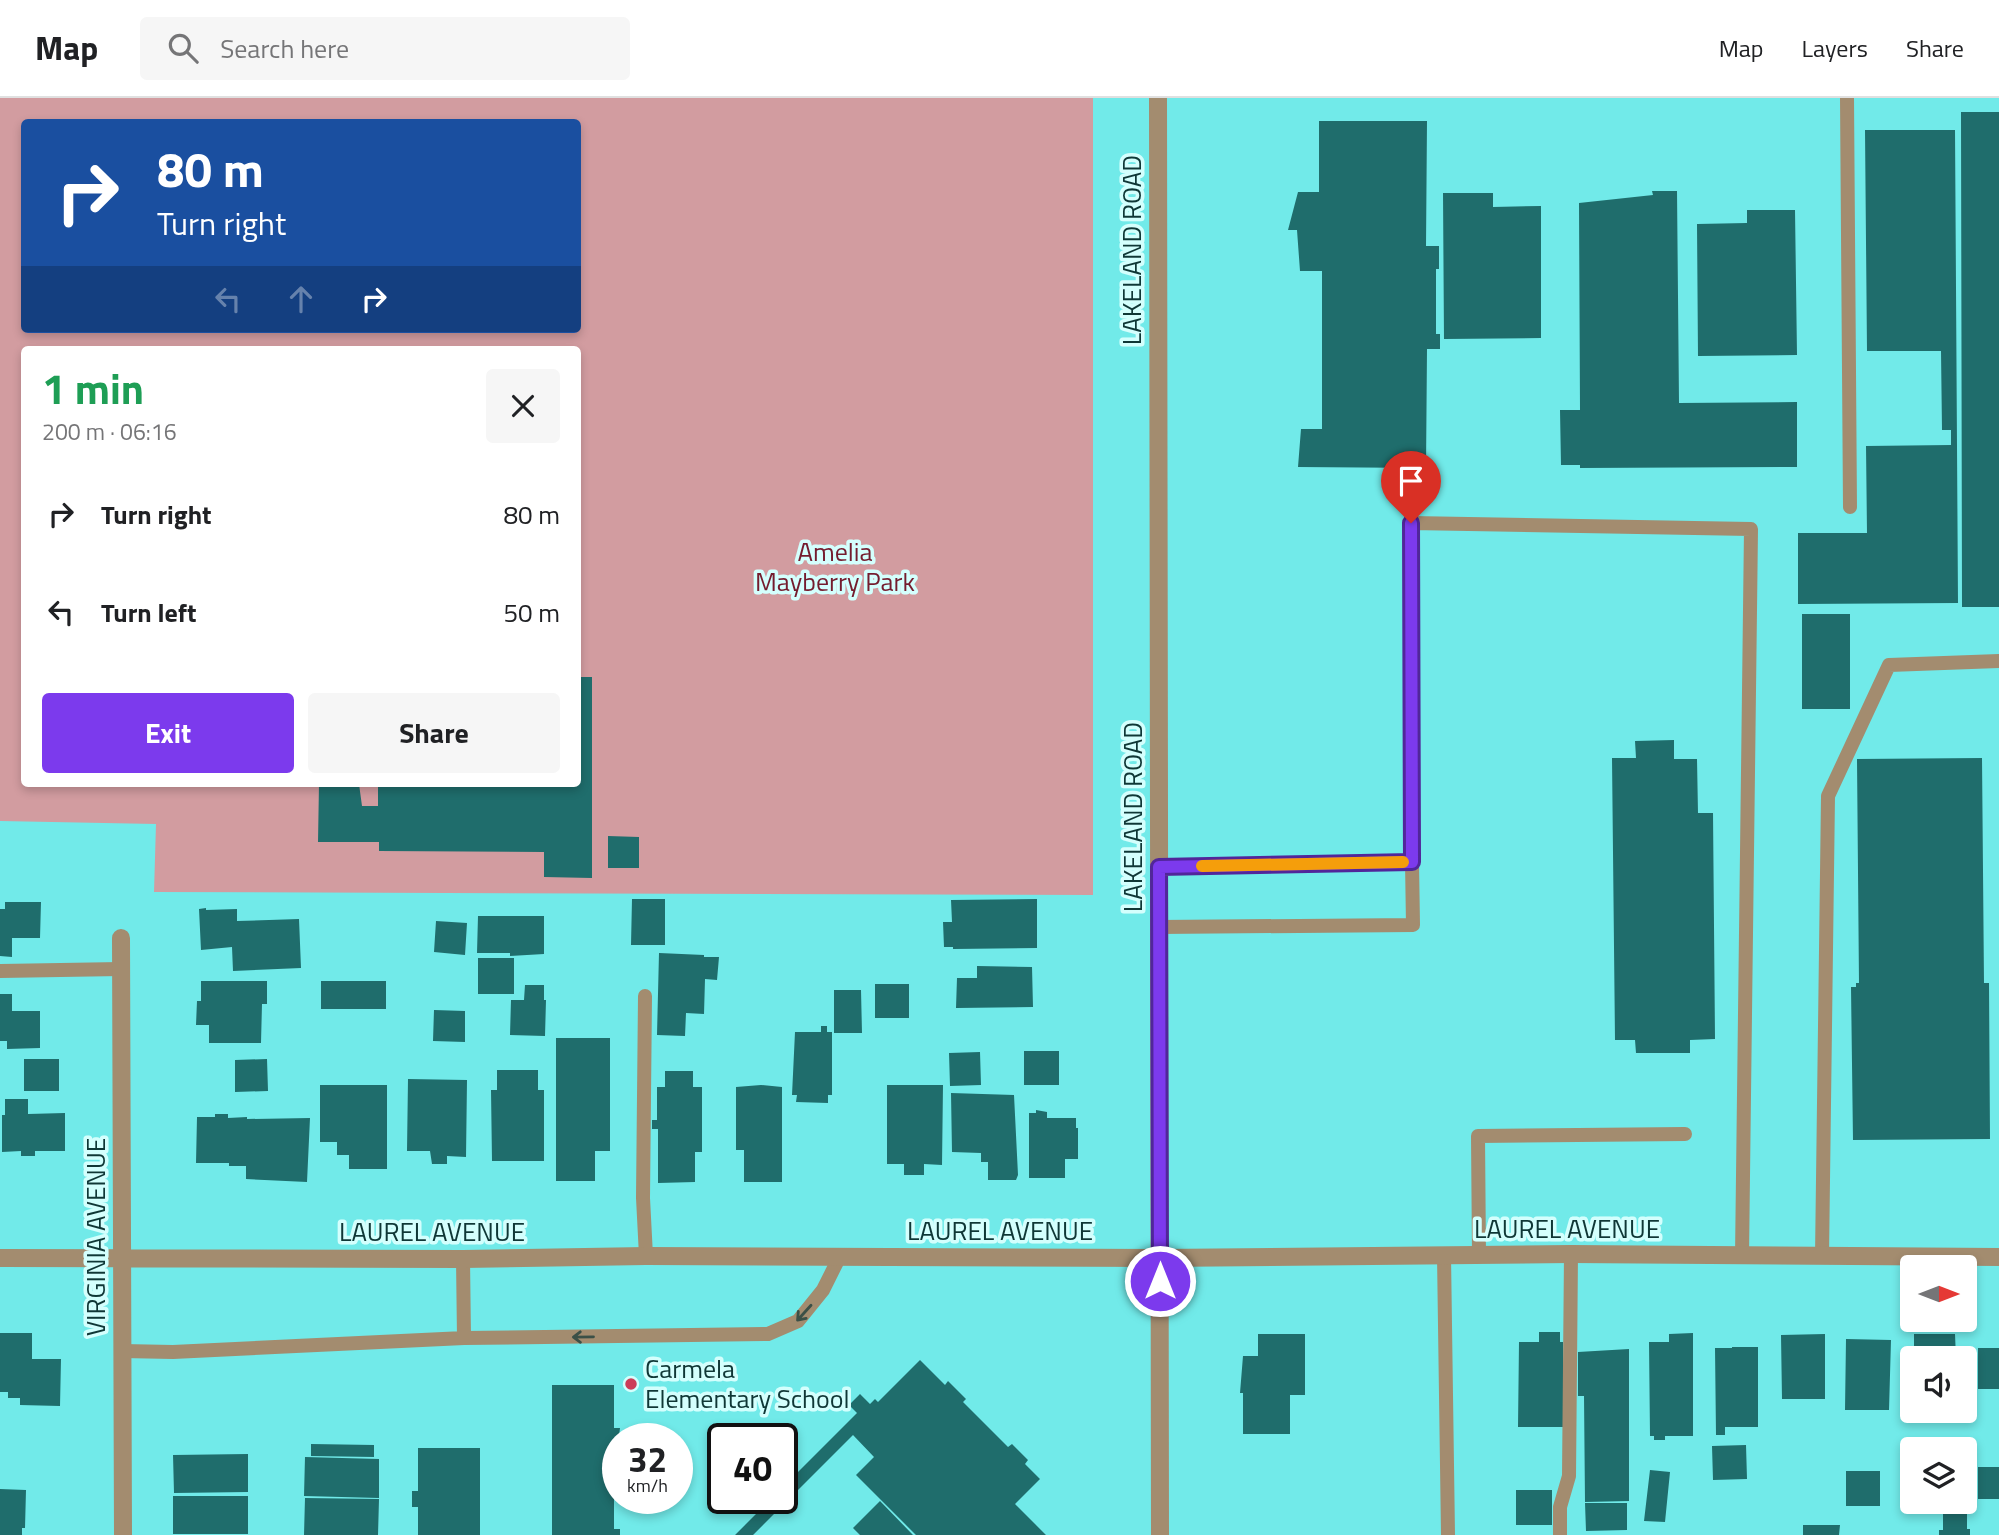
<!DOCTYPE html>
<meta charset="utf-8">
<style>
body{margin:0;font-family:"Titillium Web",sans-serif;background:#f6f6f6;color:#202124;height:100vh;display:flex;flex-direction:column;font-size:26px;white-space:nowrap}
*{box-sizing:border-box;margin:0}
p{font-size:23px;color:#757577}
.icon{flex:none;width:38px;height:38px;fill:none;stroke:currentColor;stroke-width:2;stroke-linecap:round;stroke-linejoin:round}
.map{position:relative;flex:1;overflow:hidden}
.sheet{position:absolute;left:21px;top:248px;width:560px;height:441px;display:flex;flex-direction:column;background:#fff;border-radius:7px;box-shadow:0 4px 10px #0003}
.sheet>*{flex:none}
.banner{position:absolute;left:21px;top:21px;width:560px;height:214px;border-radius:7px;box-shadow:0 4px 10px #0003;background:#1a4fa0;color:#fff;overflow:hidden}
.needle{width:46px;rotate:90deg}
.buttons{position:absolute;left:1900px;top:1157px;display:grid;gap:14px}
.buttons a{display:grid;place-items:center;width:77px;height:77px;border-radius:7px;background:#fff;box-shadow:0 4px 10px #0003;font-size:35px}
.speed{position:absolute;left:602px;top:1325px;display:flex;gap:14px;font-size:35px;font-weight:700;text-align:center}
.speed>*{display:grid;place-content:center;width:91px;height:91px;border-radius:50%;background:#fff;box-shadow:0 4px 10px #0003;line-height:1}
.speed small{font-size:18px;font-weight:400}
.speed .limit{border:4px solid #111;border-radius:10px;background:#fff;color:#111}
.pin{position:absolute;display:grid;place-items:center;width:60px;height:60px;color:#fff;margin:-72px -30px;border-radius:50% 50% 50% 0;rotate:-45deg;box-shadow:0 0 7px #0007}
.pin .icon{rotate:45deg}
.me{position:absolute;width:77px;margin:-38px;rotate:0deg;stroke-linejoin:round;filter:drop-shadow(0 0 5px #0008)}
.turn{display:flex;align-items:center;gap:24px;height:147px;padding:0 21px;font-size:32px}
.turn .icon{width:91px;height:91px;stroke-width:2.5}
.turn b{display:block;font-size:49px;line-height:60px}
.lanes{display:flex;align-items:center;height:66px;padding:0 21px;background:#0003;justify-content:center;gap:35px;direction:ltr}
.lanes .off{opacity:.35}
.round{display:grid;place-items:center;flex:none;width:74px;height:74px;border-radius:7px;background:#f6f6f6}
.headline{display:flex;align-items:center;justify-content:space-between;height:119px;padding:0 21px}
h1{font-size:42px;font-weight:700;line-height:52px;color:#1e9e55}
.primary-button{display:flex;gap:14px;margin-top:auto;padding:14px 21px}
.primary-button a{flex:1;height:80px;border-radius:7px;background:#7c3aed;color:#fff;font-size:28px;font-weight:700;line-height:80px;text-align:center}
.primary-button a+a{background:#f6f6f6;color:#202124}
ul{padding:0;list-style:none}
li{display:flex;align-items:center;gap:21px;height:98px;padding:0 21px}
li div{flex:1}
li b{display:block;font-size:26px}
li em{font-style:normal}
header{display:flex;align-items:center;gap:42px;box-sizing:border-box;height:98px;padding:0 35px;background:#fff;border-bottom:2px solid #e0e0e0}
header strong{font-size:33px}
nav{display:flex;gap:38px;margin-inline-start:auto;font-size:24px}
.search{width:490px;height:63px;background:#f6f6f6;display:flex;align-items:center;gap:18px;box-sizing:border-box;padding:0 24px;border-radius:7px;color:#757577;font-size:26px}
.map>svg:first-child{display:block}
.green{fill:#d29ca0;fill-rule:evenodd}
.building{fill:#1f6d6c}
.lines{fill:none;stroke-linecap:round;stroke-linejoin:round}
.service{stroke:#a38c6f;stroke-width:14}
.minor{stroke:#a38c6f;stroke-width:18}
.tertiary{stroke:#a38c6f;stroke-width:18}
.oneway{stroke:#3b5047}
.route-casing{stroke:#51269a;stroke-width:18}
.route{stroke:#7c3aed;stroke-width:12}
.slow{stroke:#f59e0b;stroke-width:12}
.poi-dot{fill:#cc3c57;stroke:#d4fffd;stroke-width:2.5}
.labels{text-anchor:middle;stroke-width:7;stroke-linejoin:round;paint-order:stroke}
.street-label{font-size:26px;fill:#0f3736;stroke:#d4fffd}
.park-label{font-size:26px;fill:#741c2e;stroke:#d4fffd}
.poi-label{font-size:26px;fill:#0f3736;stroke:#d4fffd;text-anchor:start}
</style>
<header>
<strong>Map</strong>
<div class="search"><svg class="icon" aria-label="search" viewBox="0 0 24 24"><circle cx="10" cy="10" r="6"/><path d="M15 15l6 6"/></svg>Search here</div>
<nav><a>Map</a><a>Layers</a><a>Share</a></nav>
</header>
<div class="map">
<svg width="1999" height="1437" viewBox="0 0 1999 1437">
<rect width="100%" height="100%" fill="#71eae9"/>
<!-- green -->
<path class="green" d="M0 0H1093V797L154 794 156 726 0 723ZM24 24H578V231H24ZM24 252H578V686H24Z"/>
<!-- building -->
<path class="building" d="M1961 14H1999V509H1962Z
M1319 23H1427L1426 148H1439V171H1436V236H1440V251H1427L1426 370 1298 369 1301 331H1322V173H1300L1297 132H1288L1298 94H1319Z
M1865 32H1955L1958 505 1798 506V435H1867L1866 348 1951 347V332H1942L1941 253H1867Z
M1652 93H1677L1679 305 1797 304V369L1580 370V367H1561L1560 312H1580L1579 105 1653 97Z
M1443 95H1493V109L1541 108V240L1444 241Z
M1747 112H1795L1797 257 1698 258 1697 126 1747 125Z
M1802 516H1850V611H1802Z
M578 579H592V780L544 779V754L379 753V744H318L319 686H359L362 708H378V686H578Z
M1674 642V661H1697L1698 715H1713L1715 941 1690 942V955H1636L1635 942H1615L1612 660H1636L1635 643Z
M1982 660 1984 885H1989L1990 1041 1853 1042 1851 889H1856V885H1859L1857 661Z
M608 738 639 739V770H608Z
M632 801H665V847H631Z
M1037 801V850L953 851V849H944L943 824H952L951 802Z
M5 804H41L40 840H12V859L0 858V811H5Z
M206 810V812L237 811V823L299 821 301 870 233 873 232 849 201 852 199 811Z
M478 818H544V856L510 858V855H477Z
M436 823 467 825 465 857 434 854Z
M659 855 704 857V859H719L717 882 705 881 704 916 686 915 685 938 657 937Z
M478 860H514V896H478Z
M977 868 1032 869 1033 909 956 910 957 880H977Z
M201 883H267V906H262L261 945H209V927H196L197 903H201Z
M321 883H386V911H321Z
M875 886H909V920H875Z
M525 887H544V902H546L545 938 510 937 511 902H524Z
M834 892H861L862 935H834Z
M0 896H12V913H40V950L7 951V943H0Z
M434 912 465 913V944L433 943Z
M821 928H827V934H832V997H828V1005L796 1004 797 997H792L795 934H821Z
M556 940H610V1053H595V1083H556Z
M1024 953H1059V987H1024Z
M980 954 981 987 950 988 949 955Z
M24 961H59V993H24Z
M267 961 268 993 235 994V962Z
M497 972H538V992H544V1063H492L491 992H497Z
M665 973H693V989H702V1054H695V1084L658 1085V1031H652V1022H657V989H665Z
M408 981 467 982 466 1059 447 1058V1066H432L430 1053H407Z
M320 987H387V1071H349V1057H337V1044H320Z
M761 987 782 989V1084H744V1052H736V989Z
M887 987H943L942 1067 924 1066V1077H904V1066H887Z
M951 995 1014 997 1018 1077 1016 1082H988V1064H981V1055L952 1054Z
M5 1001H28V1016L65 1015V1053H35V1058H21V1053L2 1054V1017H5Z
M1036 1012 1047 1014V1020H1076V1030H1078V1061H1065V1080H1029V1015H1036Z
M215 1016H228V1020L247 1019V1021L310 1020 307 1084 246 1081V1068H229V1065H196L197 1019H215Z
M1539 1234H1560V1244H1563V1329H1518L1519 1244H1539Z
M0 1235H32V1261H61L60 1308 20 1307V1300H8V1294H0Z
M1693 1235V1338H1665V1342H1654V1338H1650L1649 1244H1669V1236Z
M1258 1236H1305V1297H1290V1336H1243V1295H1240L1243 1258H1258Z
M1825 1236V1301H1782L1781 1237Z
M1914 1236H1955L1956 1260H1914Z
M1846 1241 1891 1242 1889 1312H1845Z
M1732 1249H1758V1329H1725V1337H1716L1715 1250H1732Z
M1978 1250H1999V1291H1978Z
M1629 1251V1403L1585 1404 1584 1298H1578V1254Z
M920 1262 945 1287 948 1283 966 1301 963 1304 1008 1349 1012 1346 1028 1362 1025 1366 1040 1381 1015 1406 1046 1437H916L856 1377 874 1359 853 1337 753 1437H735L772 1400H782V1390L857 1315 849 1307 860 1296 870 1306 875 1301 878 1304Z
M552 1287H614V1330H620L618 1346H614V1431H620V1437H552Z
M1915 1312H1937V1320L1915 1321Z
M311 1346 374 1347V1359L311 1358Z
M1746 1347 1747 1381 1713 1382 1712 1348Z
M418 1350H480V1437H418V1409H412V1393H418Z
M248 1356V1394L174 1395 173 1357Z
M305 1359 379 1361V1400L304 1398Z
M1978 1369H1999V1401H1978Z
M1650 1372 1670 1374 1665 1424 1644 1423Z
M1846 1373H1880V1408H1846Z
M0 1391 26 1392 25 1430H22V1437H0Z
M1516 1392H1552V1427H1516Z
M173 1398H248V1436H173Z
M305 1400 379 1401 378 1437H304Z
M880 1403 913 1437H860L853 1430Z
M1585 1405H1627V1432L1586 1433Z
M1943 1413H1967V1431H1970V1437H1939V1432H1943Z
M1803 1427H1840L1839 1437H1803Z"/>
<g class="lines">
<!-- service -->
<path class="service" d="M1847 0 1850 409
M1412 764 1411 425 1751 431 1742 1159
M1159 769 1412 764 1413 827 1159 829
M0 873 121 871
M645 898 643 1100 646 1158
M1444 1157 1448 1437
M1479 1158 1478 1038 1685 1036
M1822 1159 1828 698 1889 567 1999 563
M463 1161 464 1240
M122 1253 173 1254 464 1240 768 1236 798 1223 823 1192 840 1158
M1560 1437V1409L1569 1378 1571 1156"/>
<!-- minor -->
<path class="minor" d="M121 840 123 1437
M0 1160 463 1161 646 1158 1160 1160 1571 1156 1999 1159"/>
<!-- tertiary -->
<path class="tertiary" d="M1158 0 1160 1437"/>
</g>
<!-- one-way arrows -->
<defs><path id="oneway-shaft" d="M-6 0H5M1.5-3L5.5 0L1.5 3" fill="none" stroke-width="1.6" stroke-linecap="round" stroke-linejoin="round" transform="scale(1.75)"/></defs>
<g class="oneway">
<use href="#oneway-shaft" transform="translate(804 1215) rotate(132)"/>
<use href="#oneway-shaft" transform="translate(583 1239) rotate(179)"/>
</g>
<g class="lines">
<!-- route casing -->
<g class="route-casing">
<path id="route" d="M1160 1183 1159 769 1412 764 1411 425"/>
</g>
<!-- route -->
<use href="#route" class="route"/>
<!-- slow -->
<path class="slow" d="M1202 768 1403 764"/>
</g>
<!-- markers -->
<circle class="poi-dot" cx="631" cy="1286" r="7"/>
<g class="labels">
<!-- street labels -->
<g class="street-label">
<text transform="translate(1132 152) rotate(-90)" y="9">LAKELAND ROAD</text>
<text transform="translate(1133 719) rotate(-90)" y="9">LAKELAND ROAD</text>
<text x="1567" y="1140">LAUREL AVENUE</text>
<text x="1000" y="1142">LAUREL AVENUE</text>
<text x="432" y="1143">LAUREL AVENUE</text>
<text transform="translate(96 1139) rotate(-90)" y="9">VIRGINIA AVENUE</text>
</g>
<!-- park labels -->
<g class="park-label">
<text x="835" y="463">Amelia<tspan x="835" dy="30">Mayberry Park</tspan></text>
</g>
<!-- poi labels -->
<g class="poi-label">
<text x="645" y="1280">Carmela<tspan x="645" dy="30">Elementary School</tspan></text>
</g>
</g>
</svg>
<div class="buttons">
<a><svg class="needle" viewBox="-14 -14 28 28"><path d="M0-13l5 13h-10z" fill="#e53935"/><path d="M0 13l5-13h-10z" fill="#757577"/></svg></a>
<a><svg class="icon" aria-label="sound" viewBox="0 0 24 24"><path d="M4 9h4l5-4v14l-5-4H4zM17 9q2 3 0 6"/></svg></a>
<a><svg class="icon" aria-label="layers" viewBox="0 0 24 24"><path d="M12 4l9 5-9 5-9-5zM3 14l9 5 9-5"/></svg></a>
</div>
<div class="speed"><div>32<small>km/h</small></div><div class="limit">40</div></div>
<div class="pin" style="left:1411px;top:425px;background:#d93025"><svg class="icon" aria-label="arrive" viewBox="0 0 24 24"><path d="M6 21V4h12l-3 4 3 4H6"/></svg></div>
<svg class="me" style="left:1160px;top:1183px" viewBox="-20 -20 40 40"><circle r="17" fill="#7c3aed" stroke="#fff" stroke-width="3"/><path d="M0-11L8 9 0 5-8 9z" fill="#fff"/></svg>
<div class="banner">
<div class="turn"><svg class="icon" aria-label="right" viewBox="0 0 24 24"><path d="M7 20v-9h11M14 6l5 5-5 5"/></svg><div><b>80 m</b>Turn right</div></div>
<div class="lanes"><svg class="icon off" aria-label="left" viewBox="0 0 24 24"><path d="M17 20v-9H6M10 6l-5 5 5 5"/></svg><svg class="icon off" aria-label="ahead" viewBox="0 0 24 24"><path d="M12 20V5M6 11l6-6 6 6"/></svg><svg class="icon" aria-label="right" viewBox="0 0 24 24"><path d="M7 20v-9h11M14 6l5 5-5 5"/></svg></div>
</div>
<section class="sheet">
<div class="headline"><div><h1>1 min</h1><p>200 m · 06:16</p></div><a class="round"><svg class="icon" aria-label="close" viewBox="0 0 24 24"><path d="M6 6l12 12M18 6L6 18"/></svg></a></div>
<ul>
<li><svg class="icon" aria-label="right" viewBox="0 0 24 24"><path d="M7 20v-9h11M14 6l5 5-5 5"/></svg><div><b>Turn right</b></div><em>80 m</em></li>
<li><svg class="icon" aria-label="left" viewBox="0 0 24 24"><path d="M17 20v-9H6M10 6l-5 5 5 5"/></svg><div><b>Turn left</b></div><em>50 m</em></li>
</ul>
<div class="primary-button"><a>Exit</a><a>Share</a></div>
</section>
</div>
